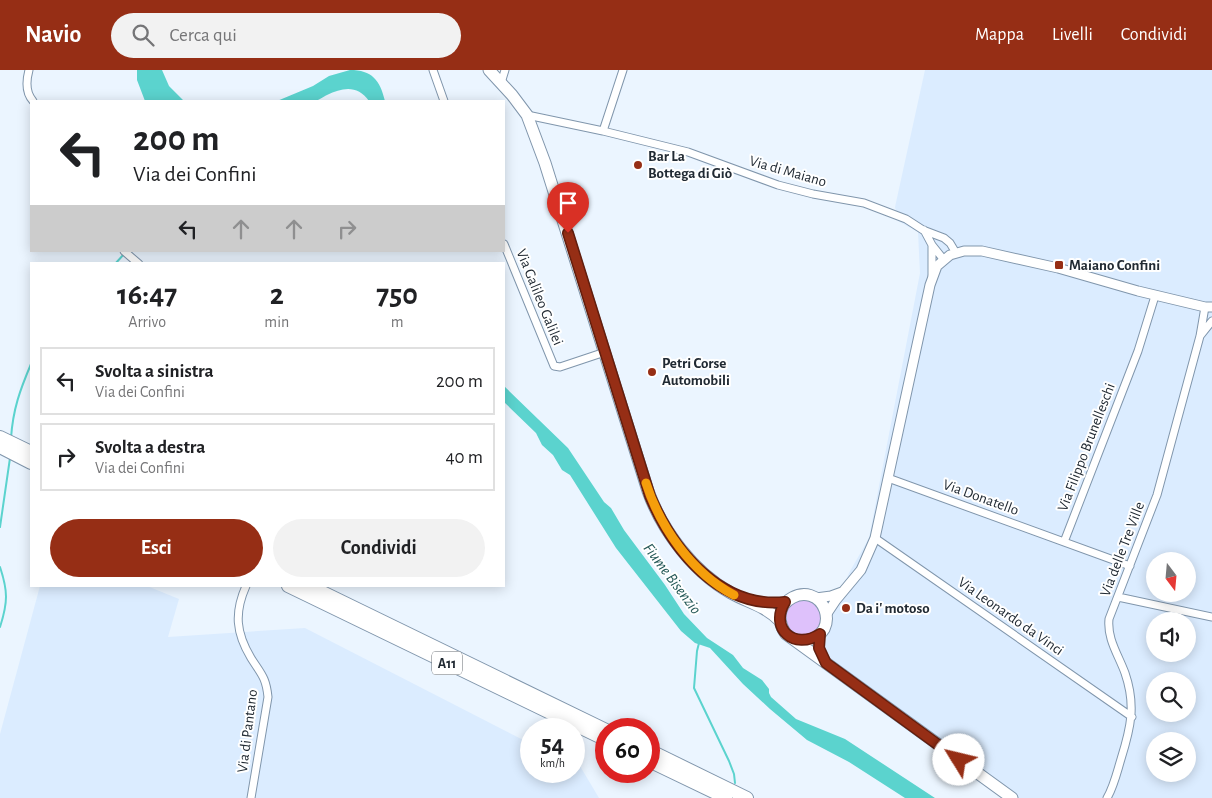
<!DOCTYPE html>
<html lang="it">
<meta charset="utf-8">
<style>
body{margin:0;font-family:"Alegreya Sans",sans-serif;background:#f2f2f2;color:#202124;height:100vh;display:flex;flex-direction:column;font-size:19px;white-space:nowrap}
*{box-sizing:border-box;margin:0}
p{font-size:16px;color:#757577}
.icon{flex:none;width:28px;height:28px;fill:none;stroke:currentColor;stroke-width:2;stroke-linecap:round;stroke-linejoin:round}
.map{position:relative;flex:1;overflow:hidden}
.panel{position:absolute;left:30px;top:192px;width:475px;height:325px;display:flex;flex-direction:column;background:#fff;border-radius:0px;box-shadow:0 2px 12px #0003}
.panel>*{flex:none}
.top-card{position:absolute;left:30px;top:30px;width:475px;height:152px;border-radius:0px;box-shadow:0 2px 12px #0003;background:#fff;color:#202124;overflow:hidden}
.needle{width:32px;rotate:164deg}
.buttons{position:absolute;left:1146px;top:482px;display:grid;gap:10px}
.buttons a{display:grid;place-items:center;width:50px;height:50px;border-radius:50%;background:#fff;box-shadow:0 2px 12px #0003;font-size:25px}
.speed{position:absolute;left:520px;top:648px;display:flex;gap:10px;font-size:25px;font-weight:700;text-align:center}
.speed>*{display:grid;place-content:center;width:65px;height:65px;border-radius:50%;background:#fff;box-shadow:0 2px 12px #0003;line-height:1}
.speed small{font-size:12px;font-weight:400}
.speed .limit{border:8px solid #d22;background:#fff;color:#111}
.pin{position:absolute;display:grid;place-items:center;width:42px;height:42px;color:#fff;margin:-51px -21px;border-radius:50% 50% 50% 0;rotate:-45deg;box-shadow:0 0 5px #0007}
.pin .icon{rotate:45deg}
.me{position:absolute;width:55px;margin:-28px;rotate:306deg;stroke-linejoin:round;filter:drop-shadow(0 0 4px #0008)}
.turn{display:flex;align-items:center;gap:18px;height:105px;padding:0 20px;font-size:22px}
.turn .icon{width:65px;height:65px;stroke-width:2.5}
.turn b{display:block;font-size:35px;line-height:42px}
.lanes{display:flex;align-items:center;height:48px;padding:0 20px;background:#0003;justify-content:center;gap:25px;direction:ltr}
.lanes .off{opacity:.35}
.eta{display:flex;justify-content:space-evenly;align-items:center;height:85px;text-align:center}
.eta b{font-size:30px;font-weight:600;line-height:35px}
.cta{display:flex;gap:10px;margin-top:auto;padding:10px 20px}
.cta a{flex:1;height:58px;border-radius:30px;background:#962e15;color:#fff;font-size:20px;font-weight:600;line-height:58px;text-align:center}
.cta a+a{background:#f2f2f2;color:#202124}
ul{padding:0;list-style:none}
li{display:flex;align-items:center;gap:15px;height:68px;margin:0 10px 8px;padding:0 10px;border:2px solid #e0e0e0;border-radius:0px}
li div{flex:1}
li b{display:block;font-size:19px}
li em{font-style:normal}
header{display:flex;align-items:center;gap:30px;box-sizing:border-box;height:70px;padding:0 25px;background:#962e15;color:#fff}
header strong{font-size:24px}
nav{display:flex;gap:28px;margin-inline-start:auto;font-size:18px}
.search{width:350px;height:45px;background:#f2f2f2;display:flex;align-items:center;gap:12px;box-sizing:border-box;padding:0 18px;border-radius:28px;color:#757577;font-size:19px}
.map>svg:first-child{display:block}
.built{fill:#dbecff;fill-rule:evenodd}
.green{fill:#dec1fb}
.water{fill:#5bd3ce}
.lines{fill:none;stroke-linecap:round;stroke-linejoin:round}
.stream{stroke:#5bd3ce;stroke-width:2}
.minor-casing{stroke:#8096ac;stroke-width:9}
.tertiary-casing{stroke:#8096ac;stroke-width:11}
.primary-casing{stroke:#8096ac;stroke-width:13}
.motorway-casing{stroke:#8096ac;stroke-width:14}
.minor{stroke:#fff;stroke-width:7}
.tertiary{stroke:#fff;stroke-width:9}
.primary{stroke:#fff;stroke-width:11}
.motorway{stroke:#fff;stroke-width:12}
.route-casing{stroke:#621e0e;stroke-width:12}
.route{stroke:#962e15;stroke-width:9}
.slow{stroke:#f59e0b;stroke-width:9}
.poi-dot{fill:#962e15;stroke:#fff;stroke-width:2}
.labels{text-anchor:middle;stroke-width:4;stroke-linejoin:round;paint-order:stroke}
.shield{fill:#fff;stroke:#646a70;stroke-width:1}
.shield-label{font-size:14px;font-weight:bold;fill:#212a33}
.poi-label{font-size:15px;font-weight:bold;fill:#212a33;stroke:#fff;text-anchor:start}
.street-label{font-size:15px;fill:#212a33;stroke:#fff}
.water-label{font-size:16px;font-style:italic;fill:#235755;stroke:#fff}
</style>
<header>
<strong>Navio</strong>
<div class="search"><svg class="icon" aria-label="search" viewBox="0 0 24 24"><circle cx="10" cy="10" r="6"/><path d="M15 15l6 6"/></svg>Cerca qui</div>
<nav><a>Mappa</a><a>Livelli</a><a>Condividi</a></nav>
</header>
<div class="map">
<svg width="1212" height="728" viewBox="0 0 1212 728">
<rect width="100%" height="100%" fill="#ebf5ff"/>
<!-- built -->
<path class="built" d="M925 0H1212V728H1018L823 583 824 568 834 539 849 503 869 468 920 203 918 162 898 151 895 137ZM1155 491H1188V524H1155ZM1155 551H1188V584H1155ZM1155 611H1188V644H1155ZM1155 671H1188V704H1155Z
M40 516H147L179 529 168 567 305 558 531 674V701H574V690L577 691 599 728H0V664Z"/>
<!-- green -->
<path class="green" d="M785 548a18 18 0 1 1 36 0a18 18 0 1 1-36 0Z"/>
<!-- water -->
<path class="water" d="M137 0H162L169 16 184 31H145L137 10Z
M350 0C372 0 380 10 385 31H369C358 15 343 17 327 25 323 27 318 31 313 31 301 32 289 31 277 31L313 16 329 6Z
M504 316 568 378 604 432 611 438 624 460 665 515 684 544 707 568 733 585 743 598 762 610 769 619V623L771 627 796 649 845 669 935 728H905L849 692 807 670 770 639 743 614 710 578 695 573 681 561 616 478 570 405 562 400 553 385 542 375 536 363 504 332Z"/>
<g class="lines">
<!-- stream -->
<path class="stream" d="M115 194 124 184
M11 368C13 339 20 320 31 294
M0 457 10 388
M0 497C8 521 8 532 0 557
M699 573 697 581 694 618 729 691 734 704 735 713"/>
<!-- minor casing -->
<g class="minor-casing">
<path id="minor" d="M29 0C26 11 25 22 33 31
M433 0 444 31
M501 13 505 0
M527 45 603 61 688 82 778 115 813 124 864 133 906 149 923 160 944 168 950 173 956 183
M603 61 623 0
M924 160 932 175V205
M504 174 554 296 560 297 605 282
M932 175 944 190
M124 181 139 194
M1200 266 1212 251
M888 408 1130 496
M875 468 1132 647
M1064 472 1138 281 1155 226
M246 516C234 543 236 563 251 588 261 604 266 607 268 627L251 728
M1118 527 1212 547
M1107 728C1114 716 1117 702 1121 689 1131 657 1136 635 1125 603 1118 584 1107 569 1109 549L1157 425 1200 266 1205 237"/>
</g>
<!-- tertiary casing -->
<g class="tertiary-casing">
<path id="tertiary" d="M816 528 831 526 842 522
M826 545 836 530 861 500 875 468 930 215 937 196 950 185 964 181H982L1058 198 1138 221 1205 237H1212"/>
</g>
<!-- primary casing -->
<g class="primary-casing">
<path id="primary" d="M489 0 512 25 527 45 545 93 648 421C662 460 693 502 731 523 749 533 764 535 780 551
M796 570C807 572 818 569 824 559 827 553 827 546 825 540 813 508 763 531 786 564L1012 728"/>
</g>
<!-- motorway casing -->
<g class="motorway-casing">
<path id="motorway" d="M0 367 31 382
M0 377 31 393
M288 516 606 670
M310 516 606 660
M649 680 747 728
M649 691 726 728"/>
</g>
<!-- minor -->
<use href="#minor" class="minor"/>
<!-- tertiary -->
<use href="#tertiary" class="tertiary"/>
<!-- primary -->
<use href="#primary" class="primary"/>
<!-- motorway -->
<use href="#motorway" class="motorway"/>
</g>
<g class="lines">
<!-- route casing -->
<g class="route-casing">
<path id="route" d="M568 163 650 426C673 481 721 539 785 532 769 558 794 581 820 564L819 578 826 593 959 690"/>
</g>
<!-- route -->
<use href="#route" class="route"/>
<!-- slow -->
<path class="slow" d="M646 413C660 457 692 503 734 525"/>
</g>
<!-- markers -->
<g class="poi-dot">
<circle cx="638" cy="95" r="5"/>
<rect x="1054" y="190" width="10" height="10" rx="2.5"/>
<circle cx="652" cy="302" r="5"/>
<circle cx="846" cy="538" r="5"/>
</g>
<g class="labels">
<!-- shield labels -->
<rect class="shield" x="432" y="581.5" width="30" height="23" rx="4"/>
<g class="shield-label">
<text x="447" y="598">A11</text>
</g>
<!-- poi labels -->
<g class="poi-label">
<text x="648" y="91">Bar La<tspan x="648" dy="17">Bottega di Giò</tspan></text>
<text x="1069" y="200">Maiano Confini</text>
<text x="662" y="298">Petri Corse<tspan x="662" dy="17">Automobili</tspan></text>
<text x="856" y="543">Da i' motoso</text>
</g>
<!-- street labels -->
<g class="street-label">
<text transform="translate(788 101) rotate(16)" y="5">Via di Maiano</text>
<text transform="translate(540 227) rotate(68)" y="5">Via Galileo Galilei</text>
<text transform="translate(1086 377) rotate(-69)" y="5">Via Filippo Brunelleschi</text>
<text transform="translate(981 427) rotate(20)" y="5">Via Donatello</text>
<text transform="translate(1122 479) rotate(-69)" y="5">Via delle Tre Ville</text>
<text transform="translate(1011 546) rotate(35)" y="5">Via Leonardo da Vinci</text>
<text transform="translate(247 661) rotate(-83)" y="5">Via di Pantano</text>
</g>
<!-- water labels -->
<g class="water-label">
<text transform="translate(673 508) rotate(53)" y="6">Fiume Bisenzio</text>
</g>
</g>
</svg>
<div class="buttons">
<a><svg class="needle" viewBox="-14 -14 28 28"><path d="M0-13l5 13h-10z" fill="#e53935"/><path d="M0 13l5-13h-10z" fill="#757577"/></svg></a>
<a><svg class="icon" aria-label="sound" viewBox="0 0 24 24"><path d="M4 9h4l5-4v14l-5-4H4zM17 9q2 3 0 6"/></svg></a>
<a><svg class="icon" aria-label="search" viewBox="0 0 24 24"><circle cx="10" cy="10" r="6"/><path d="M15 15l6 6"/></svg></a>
<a><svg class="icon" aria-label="layers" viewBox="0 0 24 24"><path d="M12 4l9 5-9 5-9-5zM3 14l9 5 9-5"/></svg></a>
</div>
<div class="speed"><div>54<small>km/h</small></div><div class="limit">60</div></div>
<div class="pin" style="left:568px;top:163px;background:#d93025"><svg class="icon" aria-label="arrive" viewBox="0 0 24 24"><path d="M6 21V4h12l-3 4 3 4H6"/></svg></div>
<svg class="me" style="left:959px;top:690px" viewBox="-20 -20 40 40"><circle r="19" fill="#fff"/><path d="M0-13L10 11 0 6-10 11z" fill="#962e15"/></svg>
<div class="top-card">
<div class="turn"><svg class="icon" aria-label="left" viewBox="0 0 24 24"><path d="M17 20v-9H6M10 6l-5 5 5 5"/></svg><div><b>200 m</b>Via dei Confini</div></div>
<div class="lanes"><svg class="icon" aria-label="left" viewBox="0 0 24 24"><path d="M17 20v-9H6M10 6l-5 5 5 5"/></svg><svg class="icon off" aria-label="ahead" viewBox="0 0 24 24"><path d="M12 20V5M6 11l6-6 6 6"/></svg><svg class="icon off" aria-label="ahead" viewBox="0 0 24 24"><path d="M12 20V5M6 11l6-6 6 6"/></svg><svg class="icon off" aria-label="right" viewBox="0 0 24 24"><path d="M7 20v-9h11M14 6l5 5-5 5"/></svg></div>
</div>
<section class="panel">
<div class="eta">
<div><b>16:47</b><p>Arrivo</p></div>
<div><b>2</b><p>min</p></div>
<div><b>750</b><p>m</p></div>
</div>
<ul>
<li><svg class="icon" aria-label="left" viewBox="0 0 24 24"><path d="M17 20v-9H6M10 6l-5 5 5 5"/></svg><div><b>Svolta a sinistra</b><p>Via dei Confini</p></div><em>200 m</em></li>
<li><svg class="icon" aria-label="right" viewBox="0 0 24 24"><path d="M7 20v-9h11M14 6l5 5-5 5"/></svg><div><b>Svolta a destra</b><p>Via dei Confini</p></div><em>40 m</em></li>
</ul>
<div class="cta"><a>Esci</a><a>Condividi</a></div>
</section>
</div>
